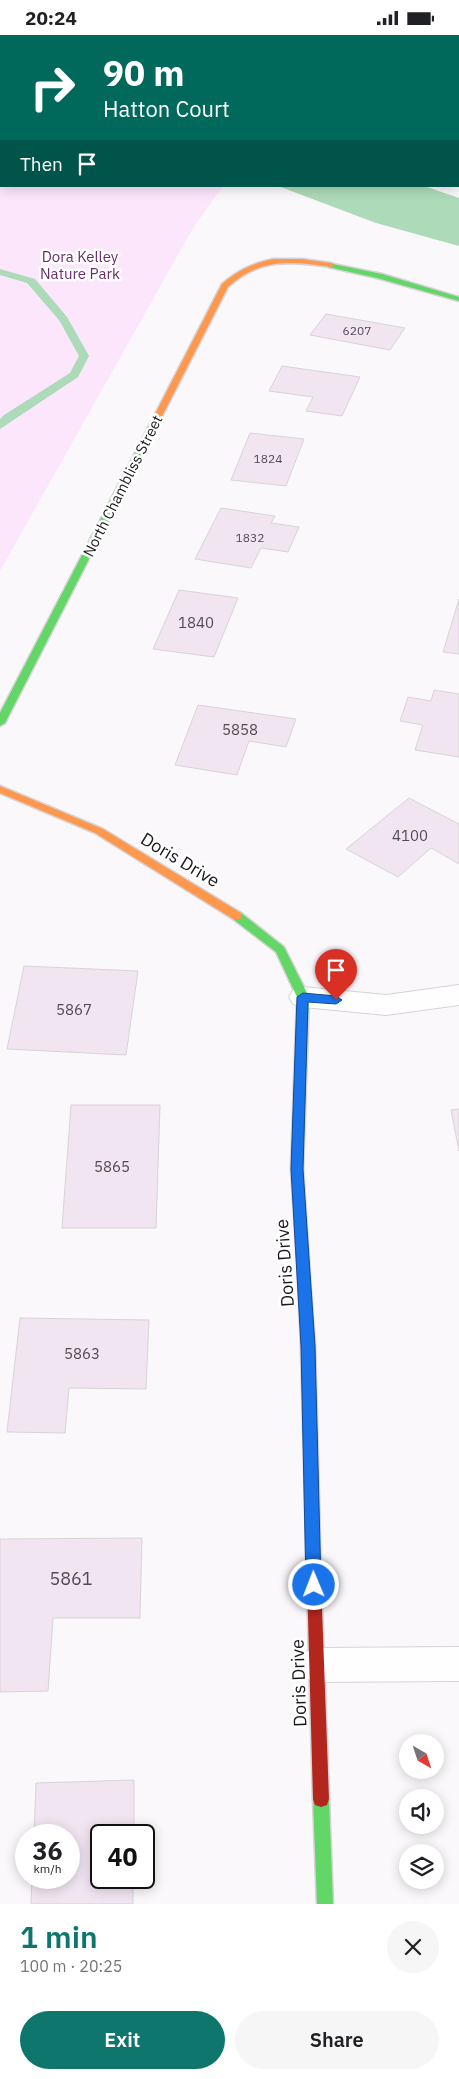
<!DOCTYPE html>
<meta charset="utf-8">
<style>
body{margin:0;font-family:"IBM Plex Sans",sans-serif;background:#f6f6f6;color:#202124;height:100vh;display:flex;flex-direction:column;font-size:19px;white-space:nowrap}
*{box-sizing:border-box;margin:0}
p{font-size:16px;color:#757577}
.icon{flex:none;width:28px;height:28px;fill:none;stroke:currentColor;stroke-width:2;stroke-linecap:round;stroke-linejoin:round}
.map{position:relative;height:1869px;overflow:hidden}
.drawer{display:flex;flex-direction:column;background:#fff;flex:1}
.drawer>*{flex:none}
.guide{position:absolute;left:0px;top:0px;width:460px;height:152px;box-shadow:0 2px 12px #0003;background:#00695c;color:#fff;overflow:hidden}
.needle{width:32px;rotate:141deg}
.buttons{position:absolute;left:399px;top:1699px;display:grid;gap:10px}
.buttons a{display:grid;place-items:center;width:45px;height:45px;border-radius:50%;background:#fff;box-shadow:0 2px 12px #0003;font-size:25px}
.speed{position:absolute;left:15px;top:1789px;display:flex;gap:10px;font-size:25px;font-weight:700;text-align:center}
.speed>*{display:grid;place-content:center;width:65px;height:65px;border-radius:50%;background:#fff;box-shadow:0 2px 12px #0003;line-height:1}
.speed small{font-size:12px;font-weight:400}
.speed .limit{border:2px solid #111;border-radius:8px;background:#fff;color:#111}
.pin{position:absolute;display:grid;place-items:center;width:42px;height:42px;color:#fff;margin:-51px -21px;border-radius:50% 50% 50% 0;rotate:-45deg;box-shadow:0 0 5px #0007}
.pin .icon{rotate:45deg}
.me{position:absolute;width:55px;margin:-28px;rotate:359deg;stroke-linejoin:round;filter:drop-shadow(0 0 4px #0008)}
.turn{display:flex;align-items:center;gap:18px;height:105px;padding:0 20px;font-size:22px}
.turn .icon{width:65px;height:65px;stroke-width:2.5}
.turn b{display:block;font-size:35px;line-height:42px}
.then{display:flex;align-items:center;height:48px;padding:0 20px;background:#0003;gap:10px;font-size:19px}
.round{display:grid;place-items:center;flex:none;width:52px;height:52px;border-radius:26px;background:#f6f6f6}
.head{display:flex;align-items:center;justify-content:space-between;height:85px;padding:0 20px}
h1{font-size:30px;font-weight:600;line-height:38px;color:#0f766e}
.action{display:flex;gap:10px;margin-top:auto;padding:10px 20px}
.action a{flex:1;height:58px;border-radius:30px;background:#0f766e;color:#fff;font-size:20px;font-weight:600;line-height:58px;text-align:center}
.action a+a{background:#f6f6f6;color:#202124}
.status{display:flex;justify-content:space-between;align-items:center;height:35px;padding:0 25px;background:#fff;direction:ltr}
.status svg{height:14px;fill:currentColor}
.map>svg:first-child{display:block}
.green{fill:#fce6fc}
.water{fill:#addab8}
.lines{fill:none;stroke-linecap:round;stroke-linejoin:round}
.stream{fill:#addab8;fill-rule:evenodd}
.building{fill:#f1e5f2;stroke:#d7d4d7}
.street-casing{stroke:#d6d3d6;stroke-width:2}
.fast-casing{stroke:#d6d3d6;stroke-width:3}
.slow-casing{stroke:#d6d3d6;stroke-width:3}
.jam-casing{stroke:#d6d3d6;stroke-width:3}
.street{fill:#fefefe;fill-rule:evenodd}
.fast{fill:#63d668;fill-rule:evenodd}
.slow{fill:#ff974d;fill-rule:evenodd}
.jam{fill:#b3261e;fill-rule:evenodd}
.route{fill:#1a73e8;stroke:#114b97}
.labels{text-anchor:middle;stroke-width:5;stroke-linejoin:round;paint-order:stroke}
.far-number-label{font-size:12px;fill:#504c51}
.far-park-label{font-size:15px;fill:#6a2c6e;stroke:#fff}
.far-street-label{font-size:15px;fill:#1b191b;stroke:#fff}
.number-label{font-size:15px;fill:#504c51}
.street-label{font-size:18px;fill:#1b191b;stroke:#fff}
.near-number-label{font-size:18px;fill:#504c51}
</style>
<div class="status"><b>20:24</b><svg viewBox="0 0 49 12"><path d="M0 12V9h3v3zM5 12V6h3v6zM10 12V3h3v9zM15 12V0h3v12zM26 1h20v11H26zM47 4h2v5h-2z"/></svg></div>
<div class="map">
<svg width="459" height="1869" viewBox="0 0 459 1869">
<rect width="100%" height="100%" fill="#fbf8fb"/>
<!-- green -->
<path class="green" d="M0 33 1 151H223L193 193 0 536Z"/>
<!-- water -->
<path class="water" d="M278 151H424L459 163V211L376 188Z"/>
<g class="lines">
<!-- stream -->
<path class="stream" d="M0 234 35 244 67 282 89 321 78 342 0 394V384L4 380 70 338 79 321 59 285 27 248 0 240Z"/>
</g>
<!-- building -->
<path class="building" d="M326 279 405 293 390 315 310 300Z
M282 331 360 342 342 381 306 376 313 362 269 356Z
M250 398 304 404 286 451 231 445Z
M221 473 275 481 271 488 299 492 288 517 261 513 251 533 195 524Z
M179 555 238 563 214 622 153 614Z
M459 564V619L443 617Z
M434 655 459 659V722L415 715 423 690 400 686 408 662 431 666Z
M198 670 296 684 286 712 249 706 237 740 175 730Z
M409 763 459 789V829L431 813 398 842 346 814Z
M24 931 138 936 126 1020 7 1014Z
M71 1070H160L156 1193H62Z
M459 1074V1116L451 1075Z
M20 1283 149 1285 146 1354 69 1353 65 1398 7 1397Z
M142 1503 140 1583H53L48 1656 0 1657V1504Z
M134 1745V1800H101V1842H133V1869H31L32 1842H69V1800H34L36 1748Z"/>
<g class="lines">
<!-- street casing -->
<g class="street-casing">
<path id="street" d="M372 0H388V1H373Z
M459 950V970L386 980 303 972 293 969 289 962 293 955 303 952 386 960Z
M459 1612V1646L316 1647 303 1642 298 1630 303 1618 316 1613Z"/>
</g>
<!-- fast casing -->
<g class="fast-casing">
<path id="fast" d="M328 228 382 239 459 262V266L377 243 328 232Z
M149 391H155L156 393 5 688 0 691V678Z
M237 877 241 878 284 912 309 962 303 1134 310 1243 309 1247 304 1248 299 1247 298 1243 291 1134 297 962 276 917 233 884 232 881 233 878Z
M321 1756 327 1758 329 1764 333 1869H317L313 1764 315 1758Z"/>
</g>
<!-- slow casing -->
<g class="slow-casing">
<path id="slow" d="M274 224H302L331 228 335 230 331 232C292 226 259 223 228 252L156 393 155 395H149L148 393 222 249C238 235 253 228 274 224Z
M0 751 103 794 241 878 242 881 241 884H233L95 798 0 758Z
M304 1238 309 1239 310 1243 315 1311 321 1546 319 1551 314 1553 309 1551 307 1546 301 1311 298 1243 299 1239Z"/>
</g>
<!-- jam casing -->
<g class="jam-casing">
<path id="jam" d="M314 1539 319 1541 321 1546 329 1764 327 1770 321 1772 315 1770 313 1764 307 1546 309 1541Z"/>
</g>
<!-- street -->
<use href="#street" class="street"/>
<!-- fast -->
<use href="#fast" class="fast"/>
<!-- slow -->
<use href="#slow" class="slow"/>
<!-- jam -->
<use href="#jam" class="jam"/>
</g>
<!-- route -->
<path class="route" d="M303 958 336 961 342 965 336 969 308 967 303 1134 315 1311 321 1550 319 1555 314 1557 309 1555 306 1550 301 1311 291 1134 297 962Z"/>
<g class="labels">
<!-- far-number labels -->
<g class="far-number-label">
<text x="357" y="300">6207</text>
<text x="268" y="428">1824</text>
<text x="250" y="507">1832</text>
</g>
<!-- far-park labels -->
<g class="far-park-label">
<text x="80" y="227">Dora Kelley<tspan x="80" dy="17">Nature Park</tspan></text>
</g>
<!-- far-street labels -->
<g class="far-street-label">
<text transform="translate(123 451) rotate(-63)" y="5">North Chambliss Street</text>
</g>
<!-- number labels -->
<g class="number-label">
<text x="196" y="593">1840</text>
<text x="240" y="700">5858</text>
<text x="410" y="806">4100</text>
<text x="74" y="980">5867</text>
<text x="112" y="1137">5865</text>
<text x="82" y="1324">5863</text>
</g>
<!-- street labels -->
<g class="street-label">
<text transform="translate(180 825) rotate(31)" y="6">Doris Drive</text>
<text transform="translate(285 1228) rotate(-94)" y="6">Doris Drive</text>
<text transform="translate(299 1648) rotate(-92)" y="6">Doris Drive</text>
</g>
<!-- near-number labels -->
<g class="near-number-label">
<text x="71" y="1550">5861</text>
</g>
</g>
</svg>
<div class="buttons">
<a><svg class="needle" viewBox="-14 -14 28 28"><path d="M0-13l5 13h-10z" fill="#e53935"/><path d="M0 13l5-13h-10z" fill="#757577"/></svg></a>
<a><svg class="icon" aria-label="sound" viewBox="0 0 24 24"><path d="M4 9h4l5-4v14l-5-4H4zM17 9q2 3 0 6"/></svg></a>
<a><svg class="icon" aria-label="layers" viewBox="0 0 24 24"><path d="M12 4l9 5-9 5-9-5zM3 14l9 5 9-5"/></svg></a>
</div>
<div class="speed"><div>36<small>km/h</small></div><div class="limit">40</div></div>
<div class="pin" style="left:336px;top:965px;background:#d93025"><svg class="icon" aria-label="arrive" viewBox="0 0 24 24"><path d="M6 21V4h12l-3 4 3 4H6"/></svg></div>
<svg class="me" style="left:314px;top:1550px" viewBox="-20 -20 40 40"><circle r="17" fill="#1a73e8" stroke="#fff" stroke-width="3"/><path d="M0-11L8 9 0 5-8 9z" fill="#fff"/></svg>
<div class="guide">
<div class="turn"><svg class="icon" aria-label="right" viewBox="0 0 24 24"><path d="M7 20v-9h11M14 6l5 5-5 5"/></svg><div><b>90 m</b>Hatton Court</div></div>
<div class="then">Then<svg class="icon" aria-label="arrive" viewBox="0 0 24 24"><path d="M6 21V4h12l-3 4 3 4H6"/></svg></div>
</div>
</div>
<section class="drawer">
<div class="head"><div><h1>1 min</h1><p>100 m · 20:25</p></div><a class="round"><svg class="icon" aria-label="close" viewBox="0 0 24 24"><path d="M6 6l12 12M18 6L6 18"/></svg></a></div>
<div class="action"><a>Exit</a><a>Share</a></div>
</section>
